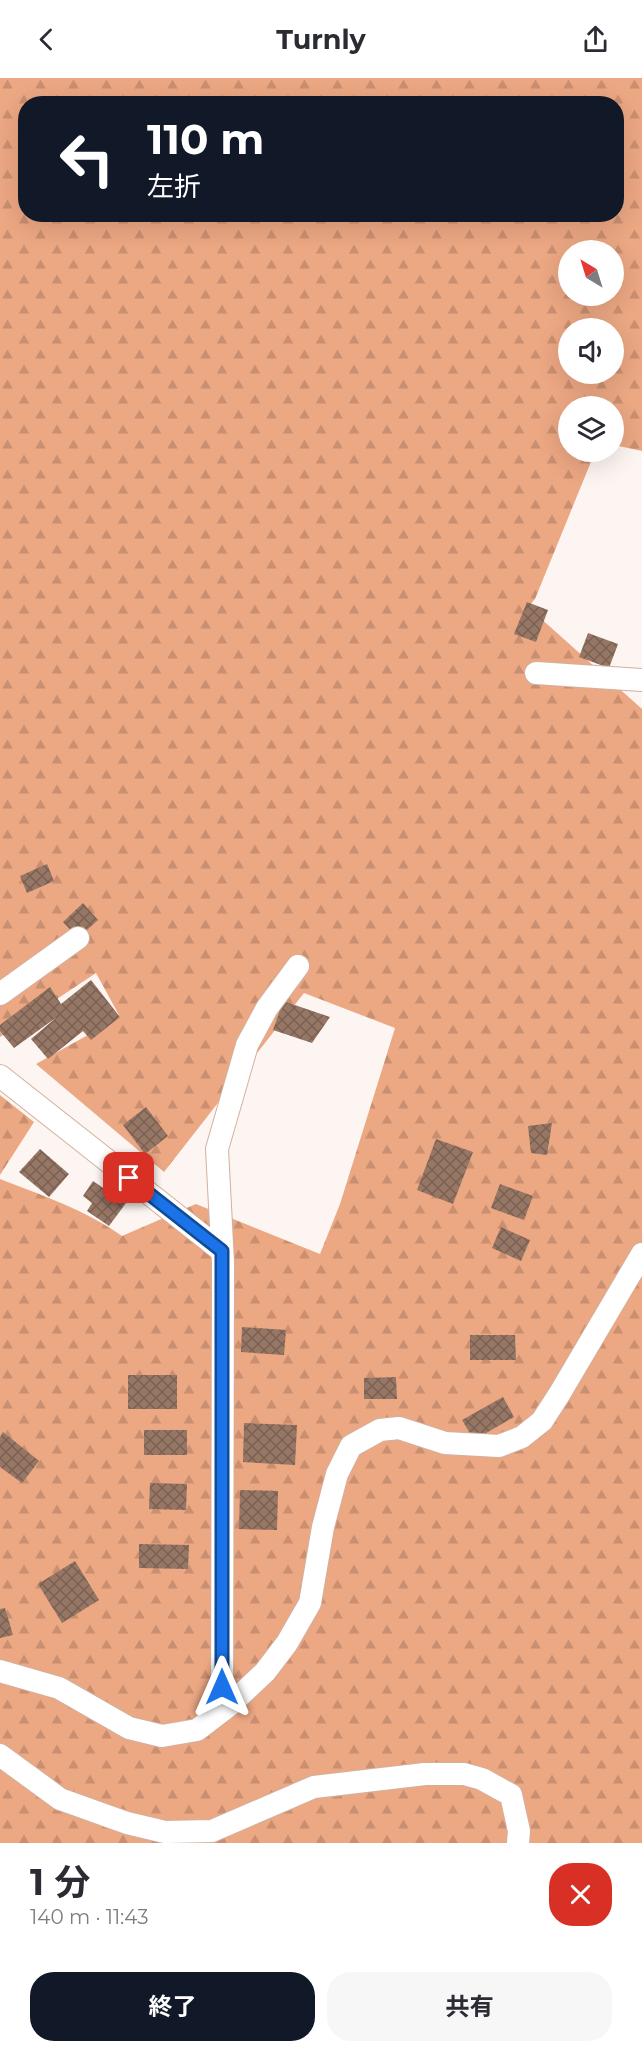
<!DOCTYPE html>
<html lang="ja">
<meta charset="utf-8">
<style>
body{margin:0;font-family:Montserrat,"Noto Sans JP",sans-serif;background:#f7f7f7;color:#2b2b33;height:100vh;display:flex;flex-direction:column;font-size:22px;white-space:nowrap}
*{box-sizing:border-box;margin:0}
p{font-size:20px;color:#7c7c81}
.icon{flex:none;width:33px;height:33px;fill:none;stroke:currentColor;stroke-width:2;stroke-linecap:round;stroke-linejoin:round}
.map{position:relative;height:1765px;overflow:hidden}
.details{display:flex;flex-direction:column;background:#fff;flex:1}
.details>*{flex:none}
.banner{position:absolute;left:18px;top:18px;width:606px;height:126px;border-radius:24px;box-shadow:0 6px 24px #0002;background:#111827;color:#fff;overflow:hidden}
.needle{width:39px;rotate:322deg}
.buttons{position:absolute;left:558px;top:162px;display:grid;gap:12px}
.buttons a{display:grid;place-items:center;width:66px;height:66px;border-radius:50%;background:#fff;box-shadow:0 6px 24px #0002;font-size:30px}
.pin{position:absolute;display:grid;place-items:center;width:51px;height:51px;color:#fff;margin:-26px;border-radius:12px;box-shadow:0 3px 9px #0006}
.me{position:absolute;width:66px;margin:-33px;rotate:0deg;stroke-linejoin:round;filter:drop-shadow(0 0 4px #0008)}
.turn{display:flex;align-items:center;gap:21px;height:126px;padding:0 30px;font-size:27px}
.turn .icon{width:78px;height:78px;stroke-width:2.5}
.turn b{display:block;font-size:42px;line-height:51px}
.round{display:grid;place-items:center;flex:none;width:63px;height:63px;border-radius:24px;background:#f7f7f7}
.headline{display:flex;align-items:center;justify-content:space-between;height:102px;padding:0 30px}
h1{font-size:36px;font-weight:700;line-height:45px}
.primary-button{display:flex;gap:12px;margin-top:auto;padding:12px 30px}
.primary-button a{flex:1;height:69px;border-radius:24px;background:#111827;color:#fff;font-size:24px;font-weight:700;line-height:69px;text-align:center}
.primary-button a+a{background:#f7f7f7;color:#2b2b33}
header{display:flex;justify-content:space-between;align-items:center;height:78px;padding:0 30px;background:#fff;font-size:27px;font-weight:700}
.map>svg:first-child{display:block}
.forest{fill:url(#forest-firs);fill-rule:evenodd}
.building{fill:url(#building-cross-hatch)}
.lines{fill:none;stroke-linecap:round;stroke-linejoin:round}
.minor-casing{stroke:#d3b09e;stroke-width:24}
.minor{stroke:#fff;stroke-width:22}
.route-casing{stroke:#114b97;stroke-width:15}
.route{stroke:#1a73e8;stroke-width:10}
</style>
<header><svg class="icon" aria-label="back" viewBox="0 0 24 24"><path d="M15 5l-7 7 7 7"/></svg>Turnly<svg class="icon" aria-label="share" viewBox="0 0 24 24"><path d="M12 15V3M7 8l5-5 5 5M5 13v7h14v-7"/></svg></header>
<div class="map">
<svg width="642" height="1765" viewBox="0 0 642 1765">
<defs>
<pattern id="forest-firs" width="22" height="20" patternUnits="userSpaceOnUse" patternTransform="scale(1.5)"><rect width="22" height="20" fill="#eca783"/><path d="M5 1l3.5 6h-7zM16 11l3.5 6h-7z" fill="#ca8f70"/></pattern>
<pattern id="building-cross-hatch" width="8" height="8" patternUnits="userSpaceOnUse" patternTransform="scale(1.5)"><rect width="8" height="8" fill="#967665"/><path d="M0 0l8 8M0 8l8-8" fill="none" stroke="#7a6052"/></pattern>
</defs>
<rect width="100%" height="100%" fill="#fdf5f2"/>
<!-- forest -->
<path class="forest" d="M0 0H642V373L614 367V328H568V374H595L535 521 528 529 642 631V1765H0V1101C41 1117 86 1132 122 1158L196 1126 320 1176 340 1126 395 950 304 915 164 1094 36 986 120 939 96 895 0 959ZM26 26H616V136H26ZM568 172H614V218H568ZM568 250H614V296H568Z
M0 1017 34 1044 0 1097Z"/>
<!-- building -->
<path class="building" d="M527 524 548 532 536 564 514 556Z
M588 555 618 566 609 590 579 579Z
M47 786 54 803 27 815 20 798Z
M83 825 98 842 78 860 63 844Z
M91 902 120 939 91 962 83 953 48 981 31 961 57 939 14 970 0 953V947L50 909 61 926Z
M283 923 330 939 312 965 273 952Z
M146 1029 168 1058 145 1076 123 1047Z
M552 1045 547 1077 531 1075 528 1048Z
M436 1061 473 1074 453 1126 417 1112Z
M40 1071 69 1096 49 1119 19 1094Z
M93 1103 106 1112 110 1108 129 1121 109 1148 87 1133 92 1125 83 1118Z
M500 1106 533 1118 524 1142 491 1130Z
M501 1149 530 1162 521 1183 492 1170Z
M242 1249 286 1252 284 1277 241 1274Z
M470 1257H515L516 1282H470Z
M128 1297H177V1331H128Z
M396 1299 397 1321H364V1300Z
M503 1319 514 1339 474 1362 462 1342Z
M244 1345 297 1347 295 1387 243 1384Z
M144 1352H187V1377H144Z
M3 1354 39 1383 22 1405 0 1389V1359Z
M150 1405 187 1406 186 1432 149 1431Z
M240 1412 278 1413 277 1452 239 1451Z
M139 1466 189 1467 188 1491 139 1490Z
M75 1483 99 1522 62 1545 38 1506Z
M5 1530 13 1557 0 1560V1531Z"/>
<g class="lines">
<!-- minor casing -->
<g class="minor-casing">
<path id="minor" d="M536 595 642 602
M0 916 78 860
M0 998 222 1173
M0 1593 59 1610 129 1650 162 1658 197 1652 231 1626 265 1594 287 1565 310 1525 323 1449 337 1396 351 1368 380 1352 399 1350 445 1365 499 1368 522 1359 542 1343 560 1315 642 1176
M222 1632 223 1185 217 1071 247 967 267 930 298 888
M0 1677 60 1721 127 1745 165 1754 212 1753 314 1709 425 1696H464L482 1701 511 1717 519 1753 518 1765"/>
</g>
<!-- minor -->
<use href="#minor" class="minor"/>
</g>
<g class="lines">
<!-- route casing -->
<g class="route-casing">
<path id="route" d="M129 1100 222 1173V1609"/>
</g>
<!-- route -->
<use href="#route" class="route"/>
</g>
</svg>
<div class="buttons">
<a><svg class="needle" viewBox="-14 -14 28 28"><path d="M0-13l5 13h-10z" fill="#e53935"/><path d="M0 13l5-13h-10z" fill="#7c7c81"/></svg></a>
<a><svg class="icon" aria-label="sound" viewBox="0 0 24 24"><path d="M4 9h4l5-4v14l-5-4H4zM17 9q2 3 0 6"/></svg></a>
<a><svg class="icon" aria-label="layers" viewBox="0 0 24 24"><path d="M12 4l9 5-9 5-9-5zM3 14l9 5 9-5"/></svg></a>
</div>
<div class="pin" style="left:129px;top:1100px;background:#d93025"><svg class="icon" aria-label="arrive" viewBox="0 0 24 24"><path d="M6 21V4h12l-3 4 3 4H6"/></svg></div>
<svg class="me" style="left:222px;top:1609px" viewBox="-20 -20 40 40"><path d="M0-17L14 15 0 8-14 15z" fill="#1a73e8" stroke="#fff" stroke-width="4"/></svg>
<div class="banner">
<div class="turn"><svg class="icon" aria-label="left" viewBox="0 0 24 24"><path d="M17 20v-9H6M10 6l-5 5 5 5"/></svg><div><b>110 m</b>左折</div></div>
</div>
</div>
<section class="details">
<div class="headline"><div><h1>1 分</h1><p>140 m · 11:43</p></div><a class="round" style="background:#d93025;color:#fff"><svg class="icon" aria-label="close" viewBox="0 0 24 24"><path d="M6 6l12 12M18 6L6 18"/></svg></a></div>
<div class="primary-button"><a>終了</a><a>共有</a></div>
</section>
